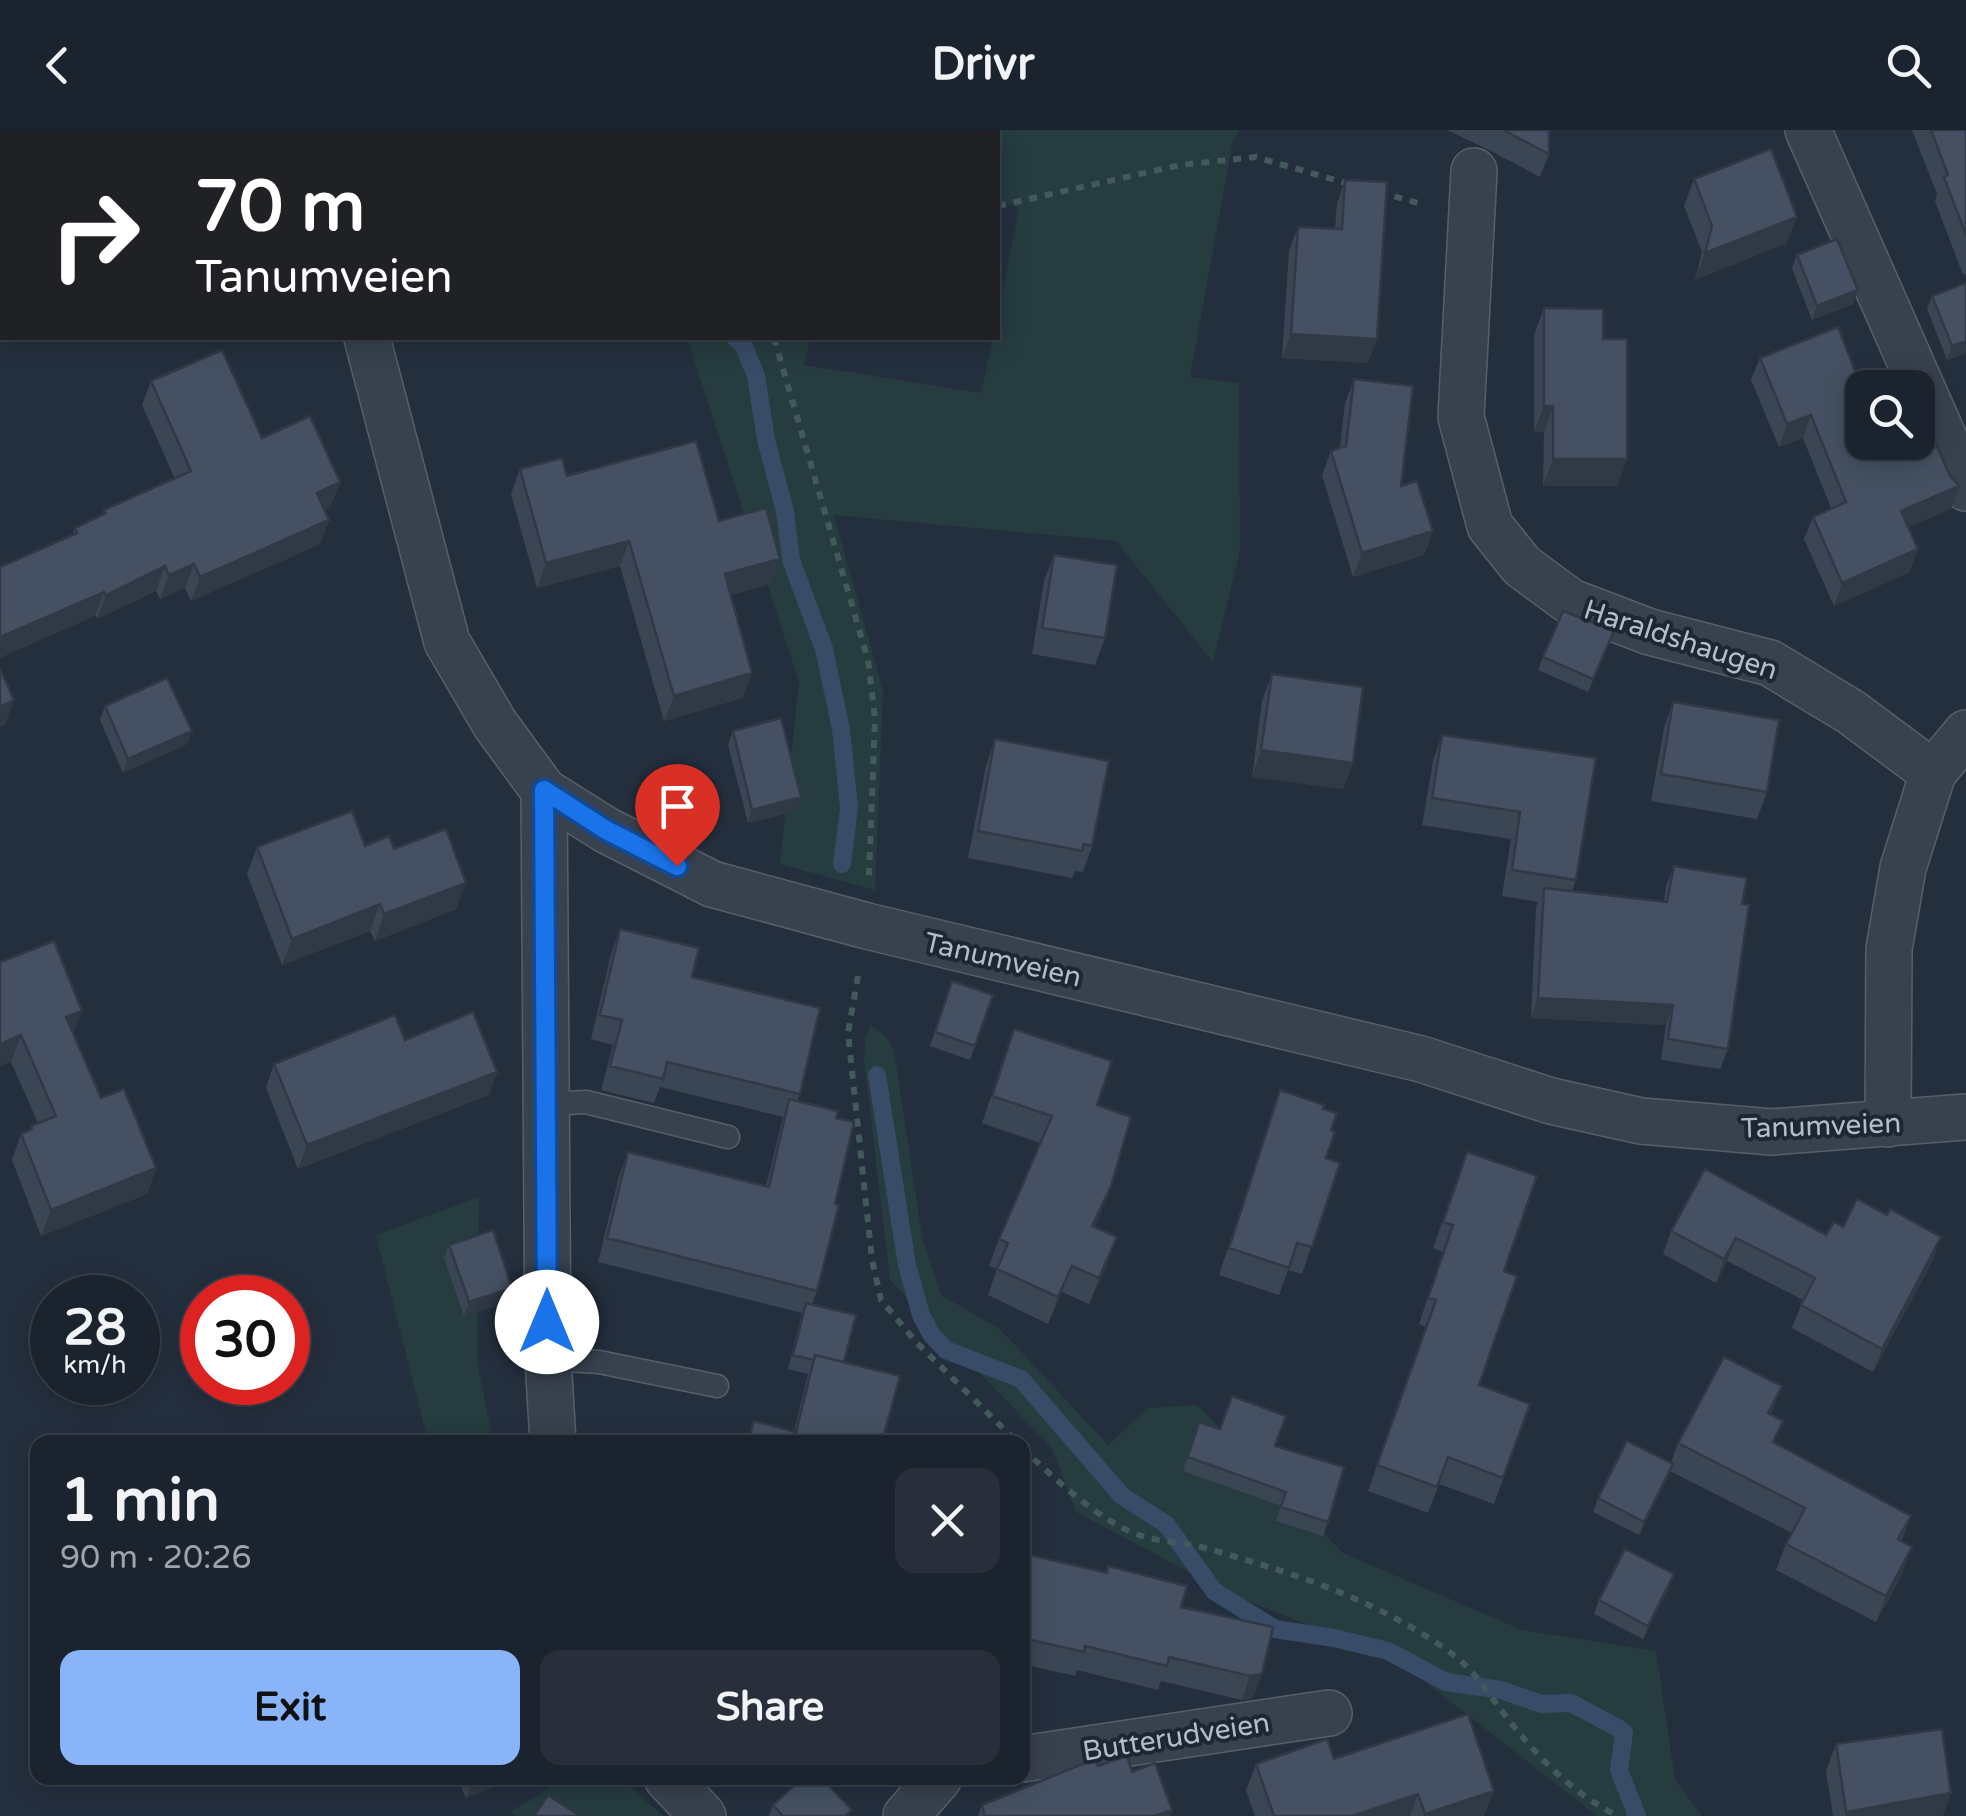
<!DOCTYPE html>
<meta charset="utf-8">
<style>
body{margin:0;font-family:"Varela Round",sans-serif;background:#282f3a;color:#f1f3f6;height:100vh;display:flex;flex-direction:column;font-size:38px;white-space:nowrap}
*{box-sizing:border-box;margin:0}
p{font-size:32px;color:#a0a4aa}
.icon{flex:none;width:55px;height:55px;fill:none;stroke:currentColor;stroke-width:2;stroke-linecap:round;stroke-linejoin:round}
.map{position:relative;flex:1;overflow:hidden}
.details{position:absolute;left:30px;top:1305px;width:1000px;height:350px;display:flex;flex-direction:column;background:#1b232e;border-radius:20px;box-shadow:0 5px 25px #0003,0 0 0 2px #39404a}
.details>*{flex:none}
.hud{position:absolute;left:0px;top:0px;width:1000px;height:210px;box-shadow:0 5px 25px #0003,0 0 0 2px #39404a;background:#202124;color:#fff;overflow:hidden}
.fabs{position:absolute;left:1845px;top:240px;display:grid;gap:20px}
.fabs a{display:grid;place-items:center;width:90px;height:90px;border-radius:20px;background:#1b232e;box-shadow:0 5px 25px #0003,0 0 0 2px #39404a;font-size:50px}
.speed{position:absolute;left:30px;top:1145px;display:flex;gap:20px;font-size:50px;font-weight:700;text-align:center}
.speed>*{display:grid;place-content:center;width:130px;height:130px;border-radius:50%;background:#1b232e;box-shadow:0 5px 25px #0003,0 0 0 2px #39404a;line-height:1}
.speed small{font-size:25px;font-weight:400}
.speed .limit{border:15px solid #d22;background:#fff;color:#111}
.pin{position:absolute;display:grid;place-items:center;width:85px;height:85px;color:#fff;margin:-102px -42px;border-radius:50% 50% 50% 0;rotate:-45deg;box-shadow:0 0 10px #0007}
.pin .icon{rotate:45deg}
.me{position:absolute;width:110px;margin:-55px;rotate:0deg;stroke-linejoin:round;filter:drop-shadow(0 0 8px #0008)}
.turn{display:flex;align-items:center;gap:35px;height:210px;padding:0 30px;font-size:45px}
.turn .icon{width:130px;height:130px;stroke-width:2.5}
.turn b{display:block;font-size:70px;line-height:85px}
.round{display:grid;place-items:center;flex:none;width:105px;height:105px;border-radius:20px;background:#282f3a}
.headline{display:flex;align-items:center;justify-content:space-between;height:170px;padding:0 30px}
h1{font-size:60px;font-weight:700;line-height:75px}
.primary-button{display:flex;gap:20px;margin-top:auto;padding:20px 30px}
.primary-button a{flex:1;height:115px;border-radius:20px;background:#8ab4f8;color:#111;font-size:40px;font-weight:700;line-height:115px;text-align:center}
.primary-button a+a{background:#282f3a;color:#f1f3f6}
header{display:flex;justify-content:space-between;align-items:center;height:130px;padding:0 30px;background:#1b232e;font-size:45px;font-weight:700}
.map>svg:first-child{display:block}
.green{fill:#263c3f}
.lines{fill:none;stroke-linecap:round;stroke-linejoin:round}
.stream{stroke:#394c67;stroke-width:18}
.lane-casing{stroke:#565f6c;stroke-width:25}
.street-casing{stroke:#565f6c;stroke-width:48}
.path{stroke:#44595c;stroke-width:6;stroke-dasharray:8 8;stroke-linecap:butt}
.lane{stroke:#38414e;stroke-width:22}
.street{stroke:#38414e;stroke-width:45}
.wall{fill:#3b4654}
.shaded-wall{fill:#303945}
.building{fill:#455162;stroke:#303945;stroke-width:2.5}
.route-casing{stroke:#114b97;stroke-width:25}
.route{stroke:#1a73e8;stroke-width:18}
.labels{text-anchor:middle;stroke-width:8;stroke-linejoin:round;paint-order:stroke}
.street-label{font-size:28px;fill:#b4bcc9;stroke:#1d2633}
</style>
<header><svg class="icon" aria-label="back" viewBox="0 0 24 24"><path d="M15 5l-7 7 7 7"/></svg>Drivr<svg class="icon" aria-label="search" viewBox="0 0 24 24"><circle cx="10" cy="10" r="6"/><path d="M15 15l6 6"/></svg></header>
<div class="map">
<svg width="1966" height="1686" viewBox="0 0 1966 1686">
<rect width="100%" height="100%" fill="#242f3e"/>
<!-- green -->
<path class="green" d="M879 0H1239L1233 10 1190 247 1239 253 1240 420 1213 532 1116 411 834 385 883 561 875 760 780 734 799 552 687 208H811L804 235 981 263 993 208H998V183L1019 78 998 70V2Z
M870 895 885 905 894 920 922 1107 941 1165 1000 1199 1108 1315 1148 1278 1197 1275 1343 1423 1522 1500 1656 1521 1675 1650 1702 1686H1597L1396 1529 1232 1465 1076 1382 1052 1318 890 1150 864 930 865 909Z
M479 1067 477 1232 493 1312H428L376 1105Z
M566 1648H620L663 1686H516L510 1682Z"/>
<g class="lines">
<!-- stream -->
<path class="stream" d="M591 0 592 2
M735 208 743 214 756 246 766 310 785 381 791 430 824 519 841 599 849 678 842 734
M877 945 907 1135 921 1185 931 1204 946 1220 1021 1249 1122 1366 1166 1394 1214 1461 1275 1499 1334 1508 1388 1521 1446 1552 1501 1560 1541 1574 1571 1573 1618 1598 1624 1603 1619 1640 1637 1686"/>
<!-- lane casing -->
<g class="lane-casing">
<path id="lane" d="M545 974 586 972 728 1007
M548 1229 599 1232 717 1256"/>
</g>
<!-- street casing -->
<g class="street-casing">
<path id="street" d="M313 0 314 2
M1808 0 1966 358
M1474 41 1461 287 1490 396 1522 436 1571 472 1650 502 1770 533 1851 582 1933 643
M367 208 447 512 495 594 544 661 606 700 712 754 867 796 1421 929 1551 971 1641 991 1772 1002 1966 987
M544 661 548 1229 553 1312
M1888 994 1889 819 1903 738 1933 643 1966 603
M1022 1629 1329 1583
M667 1648 703 1686
M906 1686 939 1648"/>
</g>
<!-- path -->
<path class="path" d="M652 0 653 2
M1379 62 1425 75
M998 76 1180 35 1256 27 1352 55
M774 208 868 530 875 589 869 745
M858 846 848 903 872 1130 881 1170 917 1213 1017 1312
M1022 1318C1053 1347 1093 1385 1131 1402 1156 1413 1180 1411 1205 1418 1289 1442 1371 1467 1444 1518 1476 1540 1482 1556 1505 1585 1535 1625 1573 1664 1618 1686"/>
<!-- lane -->
<use href="#lane" class="lane"/>
<!-- street -->
<use href="#street" class="street"/>
</g>
<!-- wall -->
<path class="wall" d="M16 0H133L134 2H17Z
M723 0H822L823 2H722Z
M1447 0H1549V24L1540 47 1487 19Z
M1912 0H1966V144L1963 145 1935 71 1937 64Z
M1694 49 1787 113 1695 150 1702 122 1684 76Z
M1345 50 1368 233 1282 228 1289 121 1298 97 1335 99 1337 74Z
M2 91V120L0 115V98Z
M1797 125 1858 160 1853 174 1812 190 1792 138Z
M1966 153V223L1947 230 1927 179 1932 166Z
M1544 178 1627 329 1617 356H1543L1544 302H1534V205Z
M1760 228 1890 326 1950 346 1959 356 1951 379 1908 397 1910 442 1834 476 1804 409 1813 387 1831 378 1803 308 1779 317 1751 250Z
M1354 249 1401 356 1433 401 1424 425 1353 447 1322 345 1331 321 1340 318 1345 273Z
M151 251 262 308 331 376 324 380 329 390 320 414 191 471 185 458 160 469 156 461 97 489 72 405 75 398 103 385 104 380 175 349 142 275Z
M520 339 567 346 719 391 780 429 771 454 730 465 743 568 664 591 620 436 537 458 511 364Z
M1054 425 1105 508 1095 535 1032 524 1044 451Z
M1614 501 1588 562 1538 540 1543 527Z
M1272 544 1353 633 1343 659 1252 647 1262 571Z
M1673 572 1767 662 1757 689 1651 671 1664 598Z
M105 576 187 614 123 643 100 590Z
M733 601 801 667 796 681 748 693 728 615Z
M1442 605 1596 628 1576 750 1572 761 1664 771 1666 756 1674 736 1742 774 1728 919 1720 939 1661 930 1666 895 1531 888 1536 778 1538 772 1502 766 1511 709 1422 695 1433 631Z
M995 609 1092 716 1083 742 1075 741 1072 748 968 728 986 636Z
M365 716 394 719 456 779 375 811 370 801 282 835 247 744 257 717Z
M620 799 692 847 800 964 797 971 836 988 817 1161 812 1174 844 1232 882 1312H746L754 1291 794 1301 808 1244 788 1239 802 1183 598 1132 619 1046 628 1022 766 1056 783 987 660 957 654 973 601 960 613 915 591 909 611 824Z
M0 832 74 904 101 968 156 1038 147 1064 41 1106 12 1030 21 1004 29 1000 31 996 38 993 11 932Z
M952 851 993 865 970 930 930 916Z
M1014 899 1097 975 1101 1082 1094 1097 1107 1134 1089 1174 1062 1162 1048 1194 988 1165 997 1139 989 1136 999 1109 1040 1013 982 993Z
M405 910 497 942 489 965 298 1039 266 958 274 934Z
M1280 960 1323 979 1331 1000 1326 1028 1340 1033 1302 1144 1288 1140 1279 1165 1219 1145Z
M1467 1022 1504 1141 1479 1255 1530 1274 1494 1374 1439 1354 1428 1383 1368 1361 1426 1197 1419 1194 1443 1122 1433 1118Z
M1843 1097 1933 1130 1873 1242 1792 1198 1803 1170 1727 1131 1716 1153 1663 1124 1671 1101 1826 1105Z
M449 1115 512 1158 507 1172 464 1186 444 1128Z
M1771 1285 1775 1313 1911 1386 1901 1411 1903 1443 1876 1492 1776 1440 1786 1414 1792 1403 1670 1341 1639 1405 1593 1382 1598 1368 1671 1333 1678 1313Z
M1199 1292 1275 1316 1328 1392 1323 1406 1276 1391 1281 1376 1183 1341Z
M1022 1423 1181 1477 1273 1497 1253 1568 1242 1570 1161 1551 1158 1560 1077 1540 1075 1546 1022 1534Z
M1669 1458 1643 1509 1594 1484 1599 1470Z
M1836 1614 1943 1686H1833L1826 1641Z
M1334 1629 1484 1686H1255L1246 1660 1256 1634Z
M1098 1636 1132 1642 1170 1686H978L982 1675Z
M457 1648H515L466 1668Z
M773 1675 849 1686H769Z"/>
<!-- shaded-wall -->
<path class="shaded-wall" d="M1797 87 1787 113 1695 150 1705 123Z
M1858 160 1853 174 1812 190 1817 176Z
M1291 204 1377 209 1368 233 1282 228Z
M1966 211V223L1947 230 1952 216Z
M1544 276H1553L1544 302H1534Z
M1811 285 1803 308 1779 317 1787 294Z
M1553 329H1627L1617 356H1543Z
M340 352 331 376 308 387 317 363Z
M1959 356 1951 379 1893 404 1901 381Z
M329 390 320 414 191 471 200 447Z
M1433 401 1424 425 1353 447 1362 423Z
M629 411 620 436 537 458 546 433Z
M1918 419 1910 442 1834 476 1842 453Z
M780 429 771 454 715 469 725 444Z
M194 434 185 458 160 469 169 445Z
M165 436 156 461 97 489 106 465Z
M104 462 95 486 0 528V507Z
M752 543 743 568 664 591 674 566Z
M14 570 5 595 0 597V577Z
M192 601 187 614 123 643 128 629Z
M1261 620 1353 633 1343 659 1252 647Z
M801 667 796 681 748 693 752 680Z
M466 753 456 779 375 811 384 784Z
M380 774 370 801 282 835 292 809Z
M1538 868 1673 875 1666 895 1531 888Z
M82 881 72 907 66 887Z
M21 905 11 932 0 936V914Z
M497 942 489 965 298 1039 307 1015Z
M156 1038 147 1064 41 1106 51 1080Z
M1111 1056 1101 1082 1082 1123 1092 1096Z
M1117 1107 1107 1134 1089 1174 1099 1148Z
M1941 1107 1933 1130 1873 1242 1882 1219Z
M1736 1108 1727 1131 1716 1153 1724 1129Z
M1072 1136 1062 1162 1048 1194 1058 1167Z
M512 1158 507 1172 464 1186 469 1172Z
M1782 1256 1772 1283 1758 1309 1768 1283Z
M1673 1334 1668 1348 1639 1405 1644 1392Z
M1912 1417 1903 1443 1876 1492 1886 1466Z
M1674 1444 1669 1458 1643 1509 1648 1496Z
M1262 1544 1253 1568 1242 1570 1250 1546Z
M474 1648H515L466 1668Z
M1494 1661 1484 1686H1424L1425 1684Z
M1951 1663 1943 1686H1845L1846 1682Z
M1418 1664 1410 1686H1352Z
M1172 1680 1170 1686H1155Z"/>
<!-- building -->
<path class="building" d="M36 0H133L134 2H37Z
M502 0H574V2H502Z
M740 0H822L823 2H741Z
M1503 0H1549V24Z
M1931 0H1966V105L1944 47 1948 45Z
M1771 19 1797 87 1705 123 1712 96 1694 49Z
M1345 50 1387 52 1377 209 1291 204 1298 97 1342 99Z
M1837 109 1858 160 1817 176 1797 125Z
M1966 153V211L1952 216 1932 166Z
M1544 178 1603 179V209H1627V329H1553V276H1544Z
M1838 197 1862 259V312H1884L1890 326 1933 307 1950 346 1959 356 1901 381 1918 419 1842 453 1813 387 1846 372 1811 285 1787 294 1760 228Z
M222 220 262 308 310 286 340 352 317 363 329 390 200 447 194 434 169 445 165 436 106 465 104 462 0 507V437L77 403 75 398 106 383 104 380 191 341 151 251Z
M1354 249 1413 256 1401 356 1417 351 1433 401 1362 423 1331 321 1346 316Z
M696 311 719 391 766 378 780 429 725 444 752 543 674 566 629 411 546 433 520 339 562 328 567 346Z
M1054 425 1117 435 1105 508 1042 498Z
M1563 481 1614 501 1593 549 1543 527Z
M0 539 14 570 0 577Z
M1272 544 1363 557 1353 633 1261 620Z
M167 548 192 601 128 629 105 576Z
M1673 572 1779 590 1767 662 1661 644Z
M781 588 801 667 752 680 733 601Z
M1442 605 1596 628 1576 750 1512 740 1520 682 1432 668Z
M995 609 1109 631 1092 716 1084 714 1082 721 978 701Z
M352 681 365 716 389 706 394 719 446 699 466 753 384 784 380 774 292 809 257 717Z
M1674 736 1747 748 1742 774 1749 775 1728 919 1668 909 1673 875 1538 868 1544 758 1667 772Z
M620 799 699 818 692 847 820 878 800 964 667 932 663 949 610 936 622 890 600 885Z
M54 811 82 881 66 887 101 968 124 959 156 1038 51 1080 21 1004 32 999 31 996 56 986 21 905 0 914V832Z
M952 851 993 865 975 916 935 902Z
M473 882 497 942 307 1015 274 934 395 885 405 910Z
M1014 899 1112 931 1097 975 1131 987 1111 1056 1092 1096 1117 1107 1099 1148 1072 1136 1058 1167 997 1139 1008 1113 999 1109 1052 986 992 966Z
M1280 960 1324 975 1323 979 1337 983 1331 1000 1335 1002 1326 1028 1340 1033 1312 1117 1297 1113 1289 1138 1229 1118Z
M789 969 838 981 836 988 854 992 835 1074 839 1075 817 1161 607 1108 628 1022 769 1057Z
M1467 1022 1537 1046 1504 1141 1517 1146 1479 1255 1530 1274 1503 1348 1448 1327 1437 1357 1377 1335 1436 1170 1428 1168 1453 1095 1443 1092Z
M1705 1039 1826 1105 1834 1092 1843 1097 1857 1069 1887 1085 1890 1079 1941 1107 1882 1219 1801 1175 1815 1148 1736 1108 1724 1129 1671 1101Z
M493 1100 512 1158 469 1172 449 1115Z
M806 1173 856 1185 844 1232 815 1225 814 1230 793 1225Z
M815 1225 900 1246 882 1312H840L815 1306 813 1312H748L754 1291 796 1302Z
M1724 1227 1782 1256 1768 1283 1783 1291 1773 1312 1911 1386 1898 1409 1912 1417 1886 1466 1786 1414 1805 1378 1678 1313Z
M1232 1266 1286 1286 1275 1316 1344 1337 1328 1392 1281 1377 1286 1362 1188 1327 1199 1292 1220 1299Z
M1627 1311 1673 1334 1644 1392 1598 1368Z
M1625 1419 1674 1444 1648 1496 1599 1470Z
M1022 1423 1107 1443 1108 1436 1187 1456 1181 1477 1273 1497 1262 1544 1250 1546 1169 1527 1167 1536 1085 1516 1084 1522 1022 1508Z
M1468 1584 1494 1661 1425 1684 1418 1664 1352 1686H1274L1256 1634 1327 1609 1334 1629Z
M1942 1599 1951 1663 1846 1682 1836 1614Z
M1127 1626 1132 1642 1155 1633 1172 1680 1155 1686H985L982 1675 1095 1629 1098 1636Z
M802 1648H821L852 1680 845 1686H783L773 1675Z
M548 1665 580 1686H534Z"/>
<g class="lines">
<!-- route casing -->
<g class="route-casing">
<path id="route" d="M547 1192 544 660 606 700 677 736"/>
</g>
<!-- route -->
<use href="#route" class="route"/>
</g>
<g class="labels">
<!-- street labels -->
<g class="street-label">
<text transform="translate(1681 509) rotate(18)" y="10">Haraldshaugen</text>
<text transform="translate(1003 829) rotate(13)" y="10">Tanumveien</text>
<text transform="translate(1821 995) rotate(-2)" y="10">Tanumveien</text>
<text transform="translate(1176 1606) rotate(-9)" y="10">Butterudveien</text>
</g>
</g>
</svg>
<div class="fabs">
<a><svg class="icon" aria-label="search" viewBox="0 0 24 24"><circle cx="10" cy="10" r="6"/><path d="M15 15l6 6"/></svg></a>
</div>
<div class="speed"><div>28<small>km/h</small></div><div class="limit">30</div></div>
<div class="pin" style="left:677px;top:736px;background:#d93025"><svg class="icon" aria-label="arrive" viewBox="0 0 24 24"><path d="M6 21V4h12l-3 4 3 4H6"/></svg></div>
<svg class="me" style="left:547px;top:1192px" viewBox="-20 -20 40 40"><circle r="19" fill="#fff"/><path d="M0-13L10 11 0 6-10 11z" fill="#1a73e8"/></svg>
<div class="hud">
<div class="turn"><svg class="icon" aria-label="right" viewBox="0 0 24 24"><path d="M7 20v-9h11M14 6l5 5-5 5"/></svg><div><b>70 m</b>Tanumveien</div></div>
</div>
<section class="details">
<div class="headline"><div><h1>1 min</h1><p>90 m · 20:26</p></div><a class="round"><svg class="icon" aria-label="close" viewBox="0 0 24 24"><path d="M6 6l12 12M18 6L6 18"/></svg></a></div>
<div class="primary-button"><a>Exit</a><a>Share</a></div>
</section>
</div>
